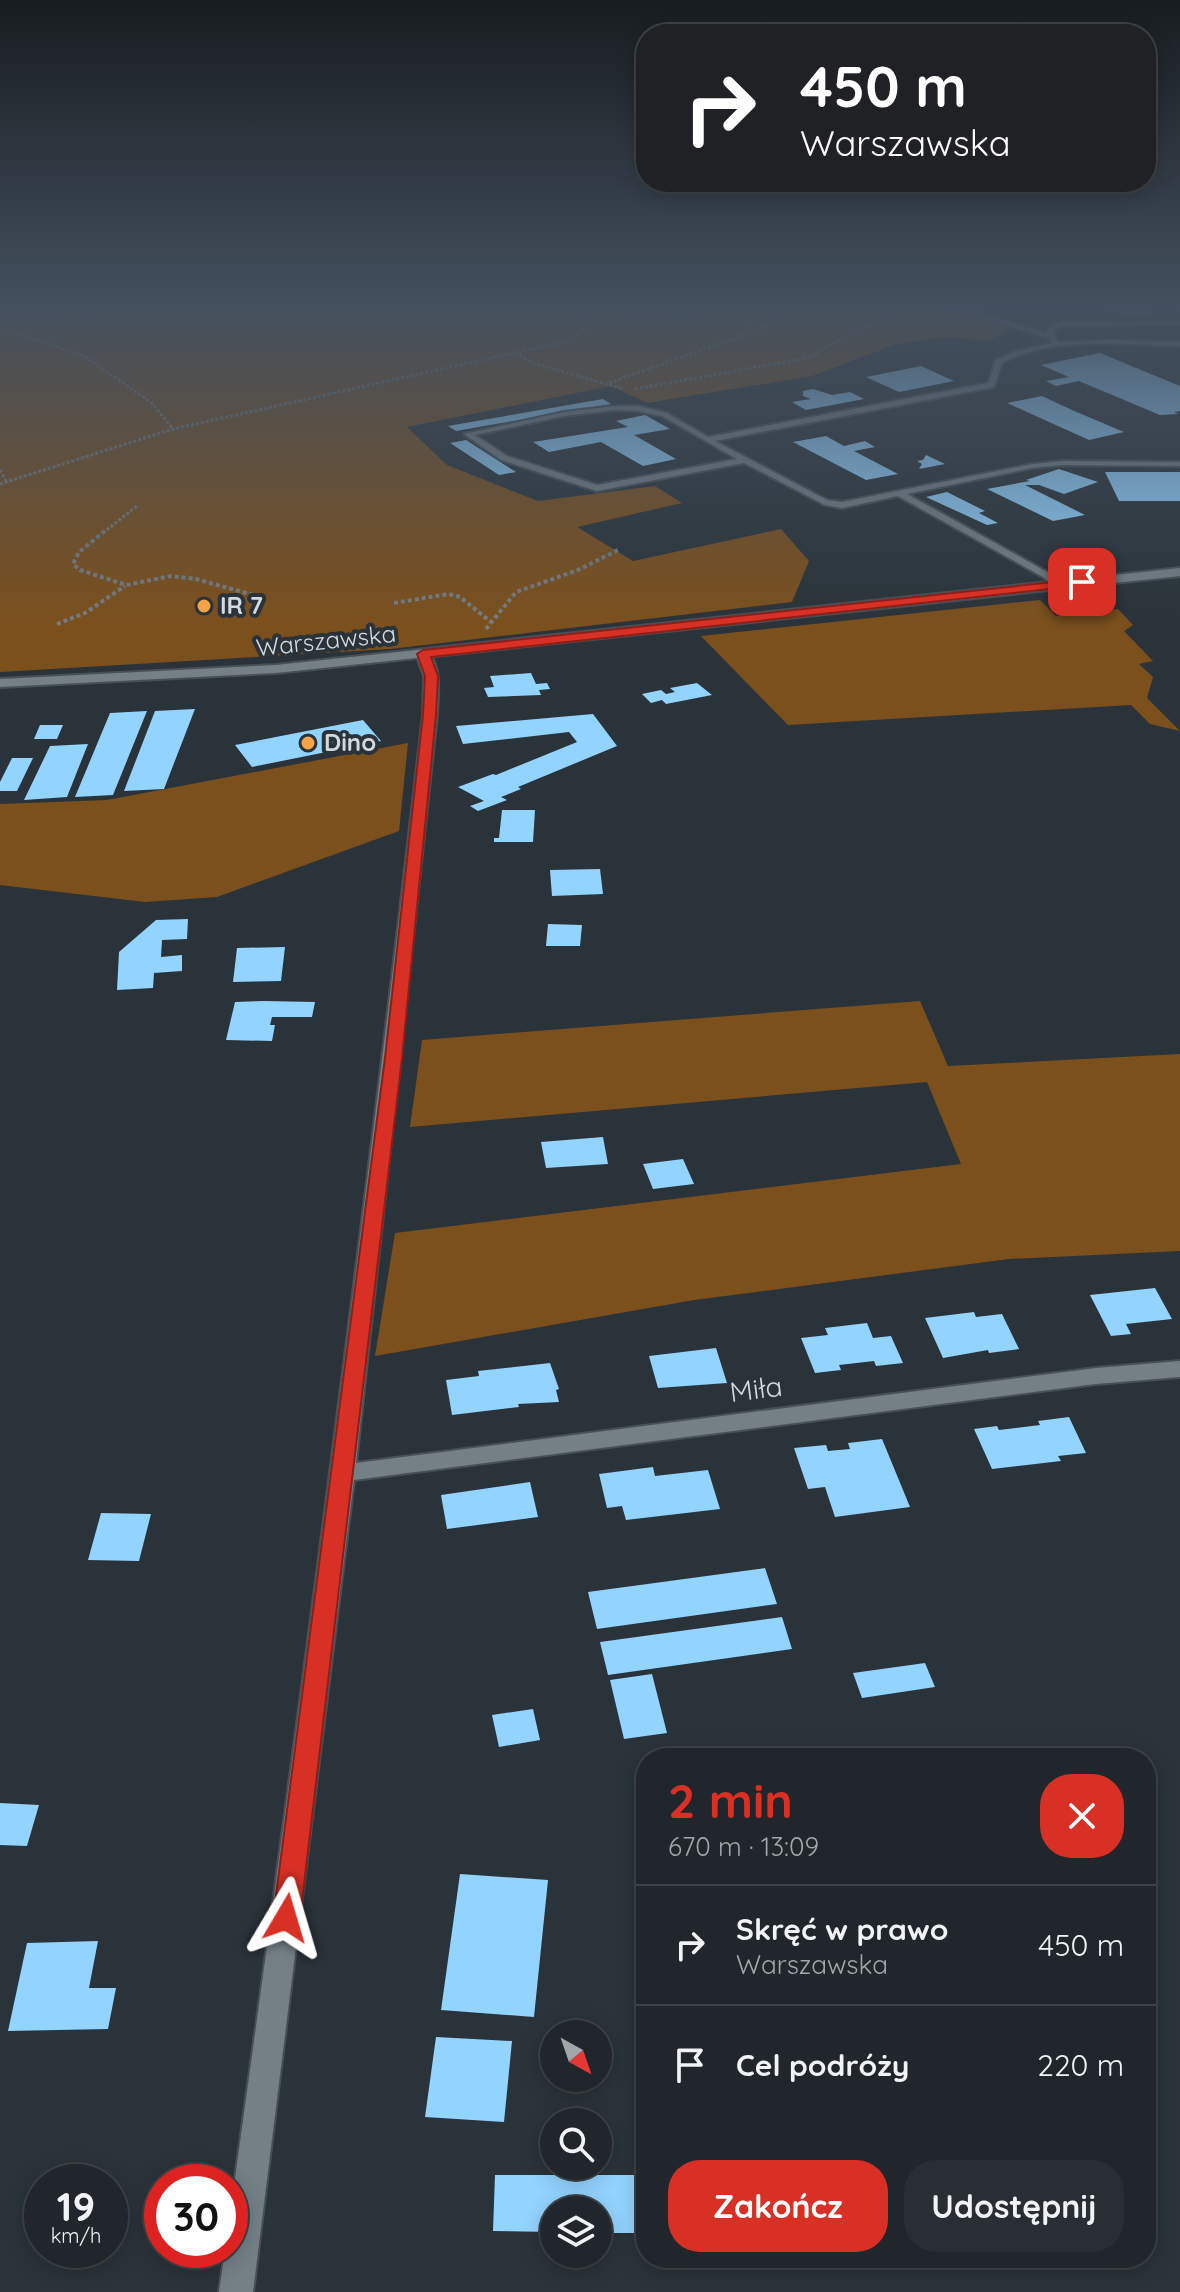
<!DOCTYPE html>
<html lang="pl">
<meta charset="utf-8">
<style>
body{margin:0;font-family:Quicksand,sans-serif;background:#282e33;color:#f1f3f6;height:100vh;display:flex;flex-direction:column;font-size:30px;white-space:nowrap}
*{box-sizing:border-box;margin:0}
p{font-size:26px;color:#a2a5a9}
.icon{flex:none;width:44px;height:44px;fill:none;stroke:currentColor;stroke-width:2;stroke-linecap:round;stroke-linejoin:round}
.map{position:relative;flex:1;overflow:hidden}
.side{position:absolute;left:636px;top:1748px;width:520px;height:520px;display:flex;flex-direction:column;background:#20262b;border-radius:32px;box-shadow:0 4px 20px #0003,0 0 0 2px #3d4347}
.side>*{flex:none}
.top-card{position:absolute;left:636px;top:24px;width:520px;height:168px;border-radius:32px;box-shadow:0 4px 20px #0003,0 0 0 2px #3d4347;background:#202124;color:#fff;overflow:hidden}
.needle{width:52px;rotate:140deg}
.tools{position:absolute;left:540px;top:2020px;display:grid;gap:16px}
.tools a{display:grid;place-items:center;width:72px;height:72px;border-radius:50%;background:#20262b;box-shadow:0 4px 20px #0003,0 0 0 2px #3d4347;font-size:40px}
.speed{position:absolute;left:24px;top:2164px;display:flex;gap:16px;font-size:40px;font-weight:700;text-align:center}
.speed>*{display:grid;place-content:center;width:104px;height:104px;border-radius:50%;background:#20262b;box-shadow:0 4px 20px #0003,0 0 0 2px #3d4347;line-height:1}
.speed small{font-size:20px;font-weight:400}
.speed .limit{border:12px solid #d22;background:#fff;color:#111}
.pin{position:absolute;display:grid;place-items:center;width:68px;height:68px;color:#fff;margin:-34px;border-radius:16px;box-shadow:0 4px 12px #0006}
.me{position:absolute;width:88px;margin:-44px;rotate:7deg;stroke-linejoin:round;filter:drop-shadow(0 0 6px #0008)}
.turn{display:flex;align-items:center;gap:28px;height:168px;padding:0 32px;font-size:36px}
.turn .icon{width:104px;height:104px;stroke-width:2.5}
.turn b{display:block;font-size:56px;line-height:68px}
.round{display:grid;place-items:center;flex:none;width:84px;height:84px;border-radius:32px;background:#282e33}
.head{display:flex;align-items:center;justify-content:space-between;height:136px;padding:0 32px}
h1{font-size:48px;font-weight:700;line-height:60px;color:#d93025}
.cta{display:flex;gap:16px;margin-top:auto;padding:16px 32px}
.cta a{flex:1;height:92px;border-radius:32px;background:#d93025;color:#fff;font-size:32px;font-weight:700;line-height:92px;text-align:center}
.cta a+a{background:#282e33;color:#f1f3f6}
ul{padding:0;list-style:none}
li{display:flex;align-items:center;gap:24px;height:120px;padding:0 32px;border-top:2px solid #3d4347}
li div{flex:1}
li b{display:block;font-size:30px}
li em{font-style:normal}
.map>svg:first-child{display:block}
.green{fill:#7c501d}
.building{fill:#93d3ff}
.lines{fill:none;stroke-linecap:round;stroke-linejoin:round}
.service-casing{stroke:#485055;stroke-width:4}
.minor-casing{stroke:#485055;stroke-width:4}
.secondary-casing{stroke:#485055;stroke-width:4}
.path-far1{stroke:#757d82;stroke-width:3;stroke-dasharray:3 2;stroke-linecap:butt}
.path{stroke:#757d82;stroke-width:4;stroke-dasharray:4 3;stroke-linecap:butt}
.service{fill:#747f86;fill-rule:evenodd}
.minor{fill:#747f86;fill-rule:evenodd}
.secondary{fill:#747f86;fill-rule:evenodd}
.route{fill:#d93025;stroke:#8d1f18;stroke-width:2}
.poi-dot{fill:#f5a346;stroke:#2a3339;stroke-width:3}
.labels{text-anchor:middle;stroke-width:8;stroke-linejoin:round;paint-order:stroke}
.far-poi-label{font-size:24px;font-weight:bold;fill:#d3d9dd;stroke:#2a3339;text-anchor:start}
.far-street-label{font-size:24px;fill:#d3d9dd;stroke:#2a3339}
.street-label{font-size:28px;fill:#d3d9dd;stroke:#2a3339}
</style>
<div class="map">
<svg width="1180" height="2292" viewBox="0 0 1180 2292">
<rect width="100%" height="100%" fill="#2a3339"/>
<!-- green -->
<path class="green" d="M0 305H927L1011 328 990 340 941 337 896 344 812 376 647 403 611 386 407 427 447 465 538 501 655 486 682 503 577 527 633 561 781 529 809 561 792 602 390 649 0 672Z
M1040 600 1056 616 1118 609 1133 625 1124 631 1153 661 1139 664 1153 677 1147 698 1180 731 1150 724 1131 705 788 725 701 636Z
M408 743 399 831 217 897 145 902 0 885V804L107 800Z
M920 1001 948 1066 1180 1054V1251L1009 1259 694 1300 375 1356 395 1233 961 1164 927 1082 410 1127 422 1040Z"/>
<!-- building -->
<path class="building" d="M1100 353 1180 386V411L1174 412 1178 414 1160 415 1079 381 1056 386 1046 381 1069 377 1041 365Z
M921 366 954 381 899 392 866 377Z
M813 389 832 395 850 392 864 399 806 410 792 402 811 399 803 396V391Z
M1042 396 1072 410 1124 432 1089 440 1007 403Z
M603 399 611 404 456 431 448 426Z
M645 415 670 429 634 435 676 459 643 466 601 442 549 452 533 442 628 427 616 421Z
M826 436 844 446 865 441 875 447 854 451 898 474 866 480 793 442Z
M466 440 516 472 499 475 450 443Z
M926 455 945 464 919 469 922 464 917 461 923 460Z
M1059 469 1098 482 1064 494 1039 485H1025L1085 515 1053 521 987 489 1030 481 1026 480Z
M1105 472H1180V501H1119Z
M947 492 985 511 979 513 998 523 987 525 926 497Z
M531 673 536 684 547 683 550 689 539 690 541 695 488 697 484 688 494 687 490 676Z
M697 683 712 695 666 704 662 700 651 703 642 694 661 690 666 694 675 692 670 688Z
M195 709 164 789 124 791 155 711Z
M147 711 113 795 75 797 110 713Z
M593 714 617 746 518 787 521 789 501 797 507 800 478 811 470 806 484 801 458 787 493 774 496 775 577 742 569 732 463 744 456 726Z
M363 720 381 741 252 767 235 745Z
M40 725H63L57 739H34Z
M88 744 67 797 24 800 50 746Z
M12 758H33L17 791H0V782Z
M502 810H535L533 842H494V838H499Z
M600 869 603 894 552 896 550 870Z
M188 919 187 939 162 940 161 957 182 955V971L154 973 153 988 117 990 119 952 156 920Z
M548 924 582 925 580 946H546Z
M285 947 281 981 233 982 237 948Z
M264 1001 315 1002 312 1017H272L270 1025H275L272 1041 226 1040 235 1002Z
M603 1137 608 1164 546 1168 541 1142Z
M683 1159 694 1184 653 1189 643 1164Z
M1155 1288 1172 1319 1126 1324 1131 1334 1111 1336 1090 1295Z
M974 1312 976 1317 1002 1314 1019 1349 989 1353 988 1350 943 1358 925 1318Z
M867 1323 873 1338 891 1336 903 1363 876 1366 874 1361 839 1365 841 1370 815 1373 801 1338 828 1335 825 1328Z
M716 1348 727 1383 658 1388 649 1356Z
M550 1363 559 1389 556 1390 559 1402 518 1404 519 1407 452 1415 446 1380 479 1376 478 1371Z
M1069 1417 1086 1453 1058 1456 1061 1461 992 1469 974 1429 997 1426 999 1430 1040 1425 1038 1421Z
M882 1439 910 1507 835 1517 825 1487 808 1489 794 1448 826 1445 828 1451 850 1449 848 1443Z
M653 1467 655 1476 708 1470 720 1509 626 1520 622 1506 607 1508 599 1474Z
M530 1482 538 1517 447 1529 441 1495Z
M101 1513 151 1514 139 1561 88 1560Z
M765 1568 777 1604 597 1629 588 1592Z
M782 1617 792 1649 608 1675 600 1642Z
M925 1663 935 1687 862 1698 853 1673Z
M652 1674 667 1733 624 1739 610 1680Z
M533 1709 540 1740 499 1747 492 1715Z
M0 1803 39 1805 27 1846 0 1845Z
M460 1874 548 1880 534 2017 441 2010Z
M98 1941 89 1988H116L108 2029 8 2031 27 1943Z
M436 2037 512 2041 504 2122 425 2117Z
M495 2175H646V2233H598V2210H554V2232L493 2231Z"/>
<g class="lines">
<!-- service casing -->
<g class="service-casing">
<path id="service" d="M942 305H952L1047 333V328L1063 322 1180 321V325L1064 326 1053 330 1058 342 1112 340 1180 342V346C1122 345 1055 335 1002 363L994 387 715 441 827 500 842 502 1032 464 1062 461 1180 462V466L1062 465 1032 468 907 494 1049 573 1060 583V587H1054L1043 577 898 496 842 508 825 505 744 463 597 491 501 460 464 434 564 412 615 406H638L667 413 708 437 988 383 996 360 1013 352 1052 343 1049 338ZM615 410 638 411 662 416 737 459 597 485 507 456 475 435 564 416Z
M1100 305 1155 314 1152 316 1122 314Z"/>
</g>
<!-- minor casing -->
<g class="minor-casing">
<path id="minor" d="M423 650C443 659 438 696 437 715L356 1463 1096 1368 1180 1361V1377L1096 1384 354 1480 253 2292H219L225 2250H230V2214C300 1714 365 1217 423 715L424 676 416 654Z"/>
</g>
<!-- secondary casing -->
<g class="secondary-casing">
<path id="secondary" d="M1180 568V576L276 673 0 687V679L276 665Z"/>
</g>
<!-- path-far1 -->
<path class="path-far1" d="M615 308 633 305
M605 310 763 327
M579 313 605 310
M0 316C190 302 382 312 573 308
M0 327 84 356 152 403 173 429
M515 353 533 363 623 389
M609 383 766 327 775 323 778 316 799 305
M635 389 807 358 860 329 889 319 910 305
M0 470 6 481
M0 484 173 429 567 341 585 329 584 320 569 305
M103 533 138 505"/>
<!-- path -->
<path class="path" d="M105 531 79 552 73 564 80 570 126 585 171 576 196 579 264 598
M394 603 449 594 460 597 491 622
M57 624 85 613 125 586
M486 629 516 592 578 570 618 550"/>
<!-- service -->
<use href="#service" class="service"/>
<!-- minor -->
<use href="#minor" class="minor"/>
<!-- secondary -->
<use href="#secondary" class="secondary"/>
</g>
<!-- sky -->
<linearGradient id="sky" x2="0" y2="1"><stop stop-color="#171c1f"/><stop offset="0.49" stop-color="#44505f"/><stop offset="1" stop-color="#44505f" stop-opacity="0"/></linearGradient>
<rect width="1180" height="626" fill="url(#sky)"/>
<!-- route -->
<path class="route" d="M1082 579 1086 580V585L431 657 438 676 436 715 402 1058 300 1918 296 1926 286 1930 277 1926 273 1918 385 1058 423 715 425 676 417 654 423 650Z"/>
<!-- markers -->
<g class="poi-dot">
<circle cx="204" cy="606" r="8"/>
<circle cx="308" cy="743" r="8"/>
</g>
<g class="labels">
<!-- far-poi labels -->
<g class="far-poi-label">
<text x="220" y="614">IR 7</text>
<text x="324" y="751">Dino</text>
</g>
<!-- far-street labels -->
<g class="far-street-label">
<text transform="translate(326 641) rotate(-6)" y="8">Warszawska</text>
</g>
<!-- street labels -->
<g class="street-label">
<text transform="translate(756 1389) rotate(-7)" y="10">Miła</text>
</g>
</g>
</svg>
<div class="tools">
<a><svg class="needle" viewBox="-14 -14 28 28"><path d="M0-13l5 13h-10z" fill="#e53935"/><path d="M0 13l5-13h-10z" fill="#a2a5a9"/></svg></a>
<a><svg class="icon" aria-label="search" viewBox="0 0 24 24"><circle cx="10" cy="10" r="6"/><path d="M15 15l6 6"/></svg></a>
<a><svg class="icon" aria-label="layers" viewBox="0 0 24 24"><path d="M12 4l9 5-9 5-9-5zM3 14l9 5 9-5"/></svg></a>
</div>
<div class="speed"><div>19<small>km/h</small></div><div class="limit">30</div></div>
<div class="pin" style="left:1082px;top:582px;background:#d93025"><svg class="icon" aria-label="arrive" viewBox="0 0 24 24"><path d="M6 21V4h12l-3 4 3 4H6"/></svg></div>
<svg class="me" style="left:286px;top:1918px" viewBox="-20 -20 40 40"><path d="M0-17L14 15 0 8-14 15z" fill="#d93025" stroke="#fff" stroke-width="4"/></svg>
<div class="top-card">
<div class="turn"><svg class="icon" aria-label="right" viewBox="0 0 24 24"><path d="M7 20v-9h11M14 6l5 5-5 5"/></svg><div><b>450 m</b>Warszawska</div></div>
</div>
<section class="side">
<div class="head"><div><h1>2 min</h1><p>670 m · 13:09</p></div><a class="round" style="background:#d93025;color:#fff"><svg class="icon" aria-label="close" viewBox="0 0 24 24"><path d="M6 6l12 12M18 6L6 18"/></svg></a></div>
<ul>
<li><svg class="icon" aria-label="right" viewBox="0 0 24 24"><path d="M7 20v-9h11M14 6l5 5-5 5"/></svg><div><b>Skręć w prawo</b><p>Warszawska</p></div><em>450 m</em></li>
<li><svg class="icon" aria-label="arrive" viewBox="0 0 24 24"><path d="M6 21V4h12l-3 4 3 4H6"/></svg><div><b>Cel podróży</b></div><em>220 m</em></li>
</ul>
<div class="cta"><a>Zakończ</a><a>Udostępnij</a></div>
</section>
</div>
